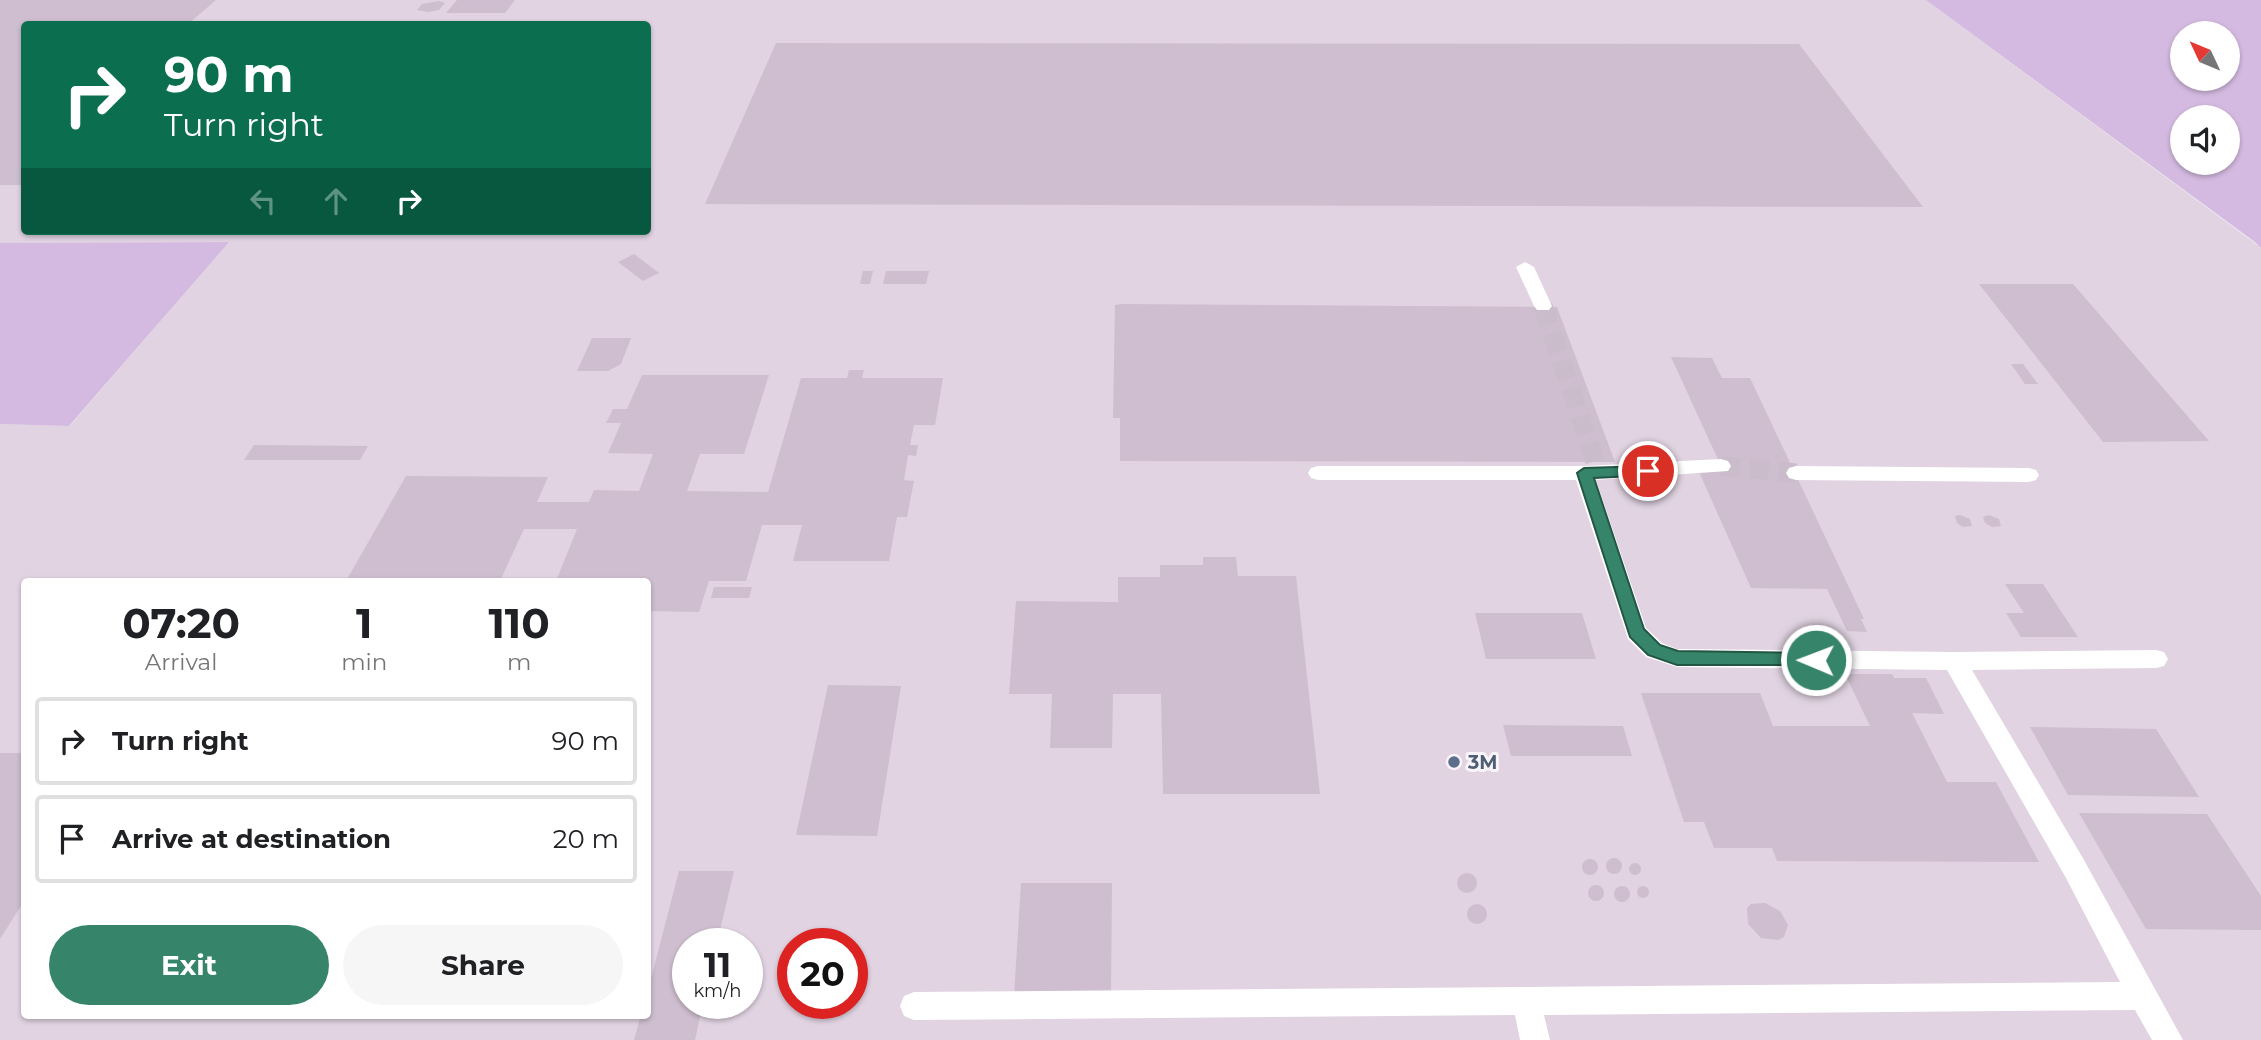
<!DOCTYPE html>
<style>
body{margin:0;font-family:Montserrat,sans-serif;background:#f6f6f6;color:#202124;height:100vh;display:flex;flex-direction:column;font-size:26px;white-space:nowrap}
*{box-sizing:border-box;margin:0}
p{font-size:23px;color:#757577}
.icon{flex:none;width:38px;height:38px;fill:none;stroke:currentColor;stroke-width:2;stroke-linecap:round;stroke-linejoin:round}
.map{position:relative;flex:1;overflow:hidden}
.side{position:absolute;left:21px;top:578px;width:630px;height:441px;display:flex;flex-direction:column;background:#fff;border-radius:7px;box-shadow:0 2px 5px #0004}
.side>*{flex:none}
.hud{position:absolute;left:21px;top:21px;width:630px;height:214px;border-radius:7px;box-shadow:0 2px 5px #0004;background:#0b6e4f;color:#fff;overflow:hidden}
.needle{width:46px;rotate:314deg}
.controls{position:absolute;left:2170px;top:21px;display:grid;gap:14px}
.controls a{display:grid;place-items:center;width:70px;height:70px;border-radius:50%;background:#fff;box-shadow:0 2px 5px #0004;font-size:35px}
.speed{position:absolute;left:672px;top:928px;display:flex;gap:14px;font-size:35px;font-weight:700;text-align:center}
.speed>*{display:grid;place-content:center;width:91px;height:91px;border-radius:50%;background:#fff;box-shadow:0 2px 5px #0004;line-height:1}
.speed small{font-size:18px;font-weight:400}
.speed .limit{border:10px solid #d22;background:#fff;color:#111}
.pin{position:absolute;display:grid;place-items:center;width:60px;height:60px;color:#fff;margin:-30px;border:4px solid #fff;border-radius:50%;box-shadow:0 2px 7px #0007}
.me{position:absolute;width:77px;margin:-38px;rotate:271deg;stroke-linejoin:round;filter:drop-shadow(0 0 5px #0008)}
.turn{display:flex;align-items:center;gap:24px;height:147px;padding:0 28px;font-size:32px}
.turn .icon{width:91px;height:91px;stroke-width:2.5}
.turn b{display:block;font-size:49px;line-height:60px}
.lanes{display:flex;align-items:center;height:66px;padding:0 28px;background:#0003;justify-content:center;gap:35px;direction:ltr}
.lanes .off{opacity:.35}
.eta{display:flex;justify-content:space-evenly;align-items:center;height:119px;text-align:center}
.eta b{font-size:42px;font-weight:700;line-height:49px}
.cta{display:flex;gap:14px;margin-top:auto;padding:14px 28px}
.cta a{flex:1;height:80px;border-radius:42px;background:#36846a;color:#fff;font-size:28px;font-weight:700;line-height:80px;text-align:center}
.cta a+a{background:#f6f6f6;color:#202124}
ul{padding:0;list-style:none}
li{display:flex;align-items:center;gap:21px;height:88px;margin:0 14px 10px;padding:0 14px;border:4px solid #e0e0e0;border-radius:7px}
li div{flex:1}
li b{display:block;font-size:26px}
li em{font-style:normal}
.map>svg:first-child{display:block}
.built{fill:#e1d3e2;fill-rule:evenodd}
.green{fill:#d4bae0;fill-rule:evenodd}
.building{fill:#cebecf}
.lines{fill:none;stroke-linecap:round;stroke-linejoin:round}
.minor-tunnel{stroke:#cabcca;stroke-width:19;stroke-dasharray:19 10;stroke-linecap:butt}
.minor{fill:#fff;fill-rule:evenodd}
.route{fill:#36846a;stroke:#235645;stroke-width:2}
.service-dot{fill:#5c6f8a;stroke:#f9f3fa;stroke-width:2.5}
.labels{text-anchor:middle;stroke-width:6;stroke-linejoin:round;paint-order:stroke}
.service-label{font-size:19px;font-weight:bold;fill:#4e5e75;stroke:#f9f3fa;text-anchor:start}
</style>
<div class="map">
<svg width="2261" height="1040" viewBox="0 0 2261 1040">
<rect width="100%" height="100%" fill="#ede3ee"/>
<!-- built -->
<path class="built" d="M0 0H1926L2261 248V1040H0V424L70 426 228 242 0 243ZM24 24H648V231H24ZM24 581H648V1015H24ZM688 943H747V1003H688ZM793 943H852V1003H793Z"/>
<!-- green -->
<path class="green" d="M1926 0H2261V248L2255 242ZM2182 33H2228V79H2182ZM2182 117H2228V163H2182Z
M229 242 69 426 0 424V243Z"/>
<!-- building -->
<path class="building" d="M0 0H216L188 24H24V185H0Z
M457 0H515L505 13H446Z
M439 1 445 3 439 10 428 12 417 10 422 4Z
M776 43 1799 44 1923 207 705 204Z
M634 254 659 273 643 281 618 262Z
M863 271H873L870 284H860Z
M886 271H929L926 284H883Z
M1979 284H2073L2209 441 2103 442Z
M1122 304 1557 307 1615 462 1120 461V418H1113L1115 305Z
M592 338H631L621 364 608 371H577Z
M1671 357 1712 358 1722 378H1750L1864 619H1861L1867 632 1847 631 1827 589 1751 588 1699 472 1721 466Z
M2011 364H2023L2038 384H2025Z
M849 370H864L862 378H943L935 425H914L910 445H918L916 456 908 455 904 480 914 481 907 517H897L889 561H793L802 525H762L746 581H709L699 612 648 611V581H556L577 529H524L500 581H346L406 476 548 477 537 502H589L594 490 639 491 653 454 608 453 621 423H606L613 409H627L642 375H769L744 454H700L687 491 768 492 801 378H847Z
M254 445 368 446 360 460H244Z
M1960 515 1970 519 1972 526 1963 527 1957 523 1955 516Z
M1989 515 1999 519 2001 526 1992 527 1985 523 1983 517Z
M1203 557H1236L1238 576H1296L1320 794H1163L1161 694H1113L1112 748H1050L1052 694H1009L1016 601 1118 602V577H1160V565H1203Z
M2005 584H2043L2078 637H2021L2006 613H2024Z
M714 587H752L749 598H711Z
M1475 613H1582L1596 659H1486Z
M1845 674H1892L1894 678H1926L1944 714 1912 713 1947 782H1996L2039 862 1777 861 1772 848H1714L1704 822H1684L1641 693H1760L1773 726H1870Z
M828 685 901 686 877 836 796 835Z
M1503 725 1623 726 1632 756H1511Z
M2030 727 2156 729 2199 797 2068 795Z
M0 753H24V901L0 939Z
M2079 813 2207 814 2261 896V930L2146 929Z
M1606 866a8 8 0 1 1 16 0a8 8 0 1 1-16 0Z
M1582 867a8 8 0 1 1 16 0a8 8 0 1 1-16 0Z
M1629 869a6 6 0 1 1 12 0a6 6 0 1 1-12 0Z
M679 871H734L717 943H688V1003H703L695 1040H634L641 1015H648V990Z
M1457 883a10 10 0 1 1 20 0a10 10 0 1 1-20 0Z
M1021 883H1112L1111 995 1014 996Z
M1588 893a8 8 0 1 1 16 0a8 8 0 1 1-16 0Z
M1614 894a8 8 0 1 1 16 0a8 8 0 1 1-16 0Z
M1637 892a6 6 0 1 1 12 0a6 6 0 1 1-12 0Z
M1765 903 1780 911 1788 925 1784 937 1778 940 1761 938 1748 924 1747 908 1751 904Z
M1467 914a10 10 0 1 1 20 0a10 10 0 1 1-20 0Z"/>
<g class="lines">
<!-- minor-tunnel -->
<path class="minor-tunnel" d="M1543 306 1595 461
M1721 466 1796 473"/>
<!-- minor -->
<path class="minor" d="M1525 262 1534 267 1552 306 1549 310H1537L1534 306 1516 267Z
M1721 459 1728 461 1731 466 1728 471 1596 480 1646 628 1662 643 1677 649 1954 652 2156 650 2164 652 2168 659 2164 666 2156 668 1972 670 2084 860 2183 1040H2152L2135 1010 1544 1015 1550 1040H1520L1515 1015 914 1020 904 1016 900 1006 904 996 914 992 2120 982 2066 878 1947 670 1677 667 1646 657 1628 639 1576 480H1318L1311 478 1308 473 1311 468 1318 466H1584Z
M1796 466 2029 468 2036 470 2039 475 2036 480 2029 482 1796 480 1789 478 1786 473 1789 468Z"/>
</g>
<!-- route -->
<path class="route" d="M1648 466 1656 471 1654 475 1594 478 1644 629 1660 645 1678 651 1816 653 1822 655 1824 660 1822 665H1677L1648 655 1630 637 1577 473 1584 468Z"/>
<!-- markers -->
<circle class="service-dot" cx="1454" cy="762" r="7"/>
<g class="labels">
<!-- service labels -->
<g class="service-label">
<text x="1468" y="769">3M</text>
</g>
</g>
</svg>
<div class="controls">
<a><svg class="needle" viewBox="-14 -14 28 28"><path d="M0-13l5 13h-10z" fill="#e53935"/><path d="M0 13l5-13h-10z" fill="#757577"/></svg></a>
<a><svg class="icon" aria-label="sound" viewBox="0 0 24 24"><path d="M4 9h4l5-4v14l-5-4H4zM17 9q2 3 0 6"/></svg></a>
</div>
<div class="speed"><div>11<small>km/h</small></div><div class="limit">20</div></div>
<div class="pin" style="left:1648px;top:471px;background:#d93025"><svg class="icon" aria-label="arrive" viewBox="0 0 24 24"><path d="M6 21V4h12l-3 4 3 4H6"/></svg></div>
<svg class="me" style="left:1816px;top:660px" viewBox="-20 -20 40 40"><circle r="17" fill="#36846a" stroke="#fff" stroke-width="3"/><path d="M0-11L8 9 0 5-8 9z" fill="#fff"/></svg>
<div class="hud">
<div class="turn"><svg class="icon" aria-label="right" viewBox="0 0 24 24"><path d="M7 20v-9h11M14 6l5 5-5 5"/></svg><div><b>90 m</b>Turn right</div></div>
<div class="lanes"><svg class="icon off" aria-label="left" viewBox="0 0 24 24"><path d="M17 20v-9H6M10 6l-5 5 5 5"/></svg><svg class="icon off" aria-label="ahead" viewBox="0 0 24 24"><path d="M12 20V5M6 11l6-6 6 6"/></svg><svg class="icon" aria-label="right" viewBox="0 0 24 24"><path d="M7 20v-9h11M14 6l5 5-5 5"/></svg></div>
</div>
<section class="side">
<div class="eta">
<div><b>07:20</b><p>Arrival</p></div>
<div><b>1</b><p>min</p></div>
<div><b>110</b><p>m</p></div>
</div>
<ul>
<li><svg class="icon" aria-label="right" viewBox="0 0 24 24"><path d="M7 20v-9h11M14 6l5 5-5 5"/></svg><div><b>Turn right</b></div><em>90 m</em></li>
<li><svg class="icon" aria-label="arrive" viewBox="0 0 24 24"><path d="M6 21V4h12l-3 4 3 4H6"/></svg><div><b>Arrive at destination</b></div><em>20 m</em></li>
</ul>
<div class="cta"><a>Exit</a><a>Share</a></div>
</section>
</div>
